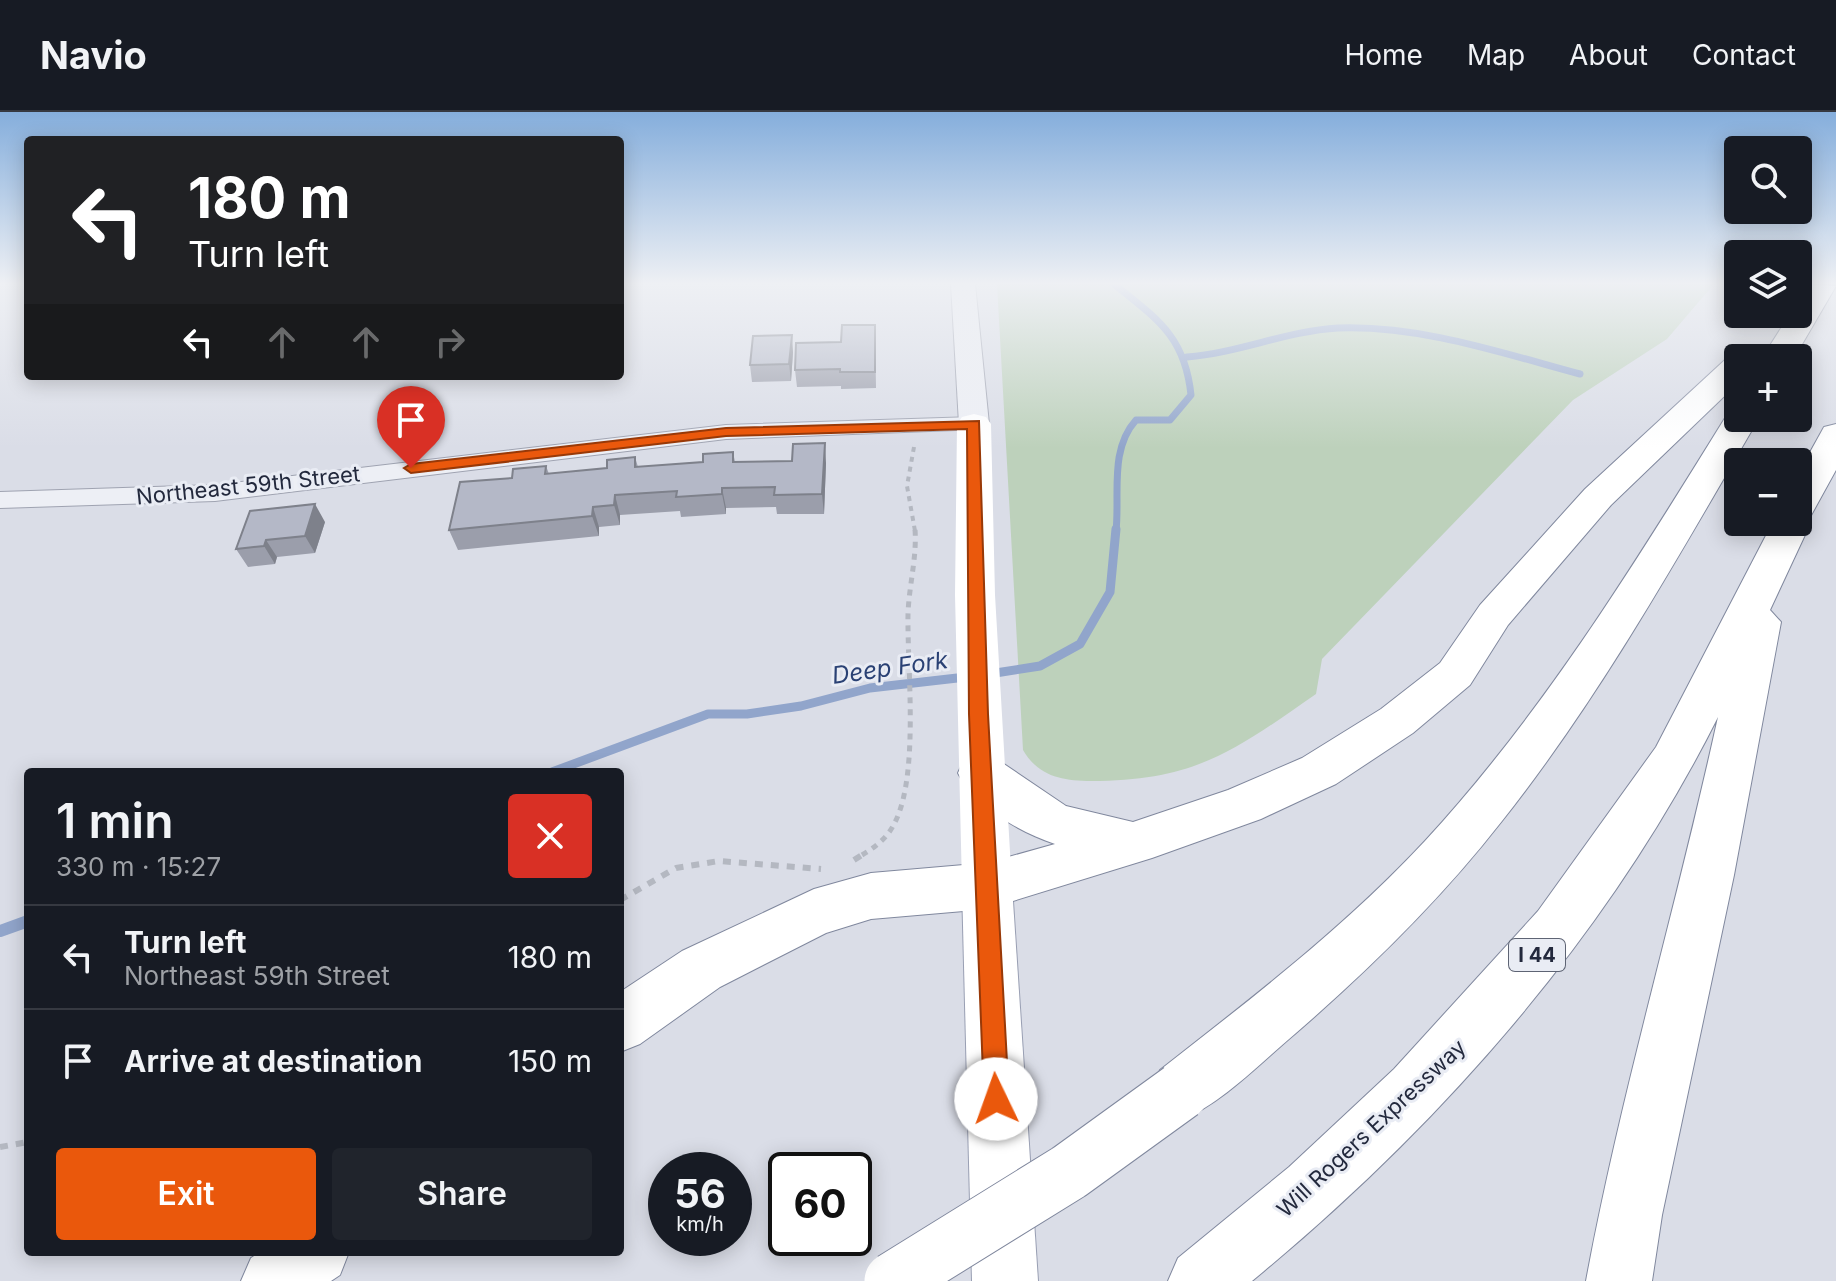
<!DOCTYPE html>
<meta charset="utf-8">
<style>
body{margin:0;font-family:Inter,sans-serif;background:#20242c;color:#f1f3f6;height:100vh;display:flex;flex-direction:column;font-size:30px;white-space:nowrap}
*{box-sizing:border-box;margin:0}
p{font-size:26px;color:#9ea1a6}
.icon{flex:none;width:44px;height:44px;fill:none;stroke:currentColor;stroke-width:2;stroke-linecap:round;stroke-linejoin:round}
.map{position:relative;flex:1;overflow:hidden}
.sheet{position:absolute;left:24px;top:656px;width:600px;height:488px;display:flex;flex-direction:column;background:#171b24;border-radius:8px;box-shadow:0 4px 20px #0003}
.sheet>*{flex:none}
.hud{position:absolute;left:24px;top:24px;width:600px;height:244px;border-radius:8px;box-shadow:0 4px 20px #0003;background:#202124;color:#fff;overflow:hidden}
.buttons{position:absolute;left:1724px;top:24px;display:grid;gap:16px}
.buttons a{display:grid;place-items:center;width:88px;height:88px;border-radius:8px;background:#171b24;box-shadow:0 4px 20px #0003;font-size:40px}
.speed{position:absolute;left:648px;top:1040px;display:flex;gap:16px;font-size:40px;font-weight:700;text-align:center}
.speed>*{display:grid;place-content:center;width:104px;height:104px;border-radius:50%;background:#171b24;box-shadow:0 4px 20px #0003;line-height:1}
.speed small{font-size:20px;font-weight:400}
.speed .limit{border:4px solid #111;border-radius:12px;background:#fff;color:#111}
.pin{position:absolute;display:grid;place-items:center;width:68px;height:68px;color:#fff;margin:-82px -34px;border-radius:50% 50% 50% 0;rotate:-45deg;box-shadow:0 0 8px #0007}
.pin .icon{rotate:45deg}
.me{position:absolute;width:88px;margin:-44px;rotate:357deg;stroke-linejoin:round;filter:drop-shadow(0 0 6px #0008)}
.turn{display:flex;align-items:center;gap:28px;height:168px;padding:0 32px;font-size:36px}
.turn .icon{width:104px;height:104px;stroke-width:2.5}
.turn b{display:block;font-size:56px;line-height:68px}
.lanes{display:flex;align-items:center;height:76px;padding:0 32px;background:#0003;justify-content:center;gap:40px;direction:ltr}
.lanes .off{opacity:.35}
.round{display:grid;place-items:center;flex:none;width:84px;height:84px;border-radius:8px;background:#20242c}
.summary{display:flex;align-items:center;justify-content:space-between;height:136px;padding:0 32px}
h1{font-size:48px;font-weight:600;line-height:60px}
.primary-button{display:flex;gap:16px;margin-top:auto;padding:16px 32px}
.primary-button a{flex:1;height:92px;border-radius:8px;background:#ea580c;color:#fff;font-size:32px;font-weight:600;line-height:92px;text-align:center}
.primary-button a+a{background:#20242c;color:#f1f3f6}
ul{padding:0;list-style:none}
li{display:flex;align-items:center;gap:24px;height:104px;padding:0 32px;border-top:2px solid #363941}
li div{flex:1}
li b{display:block;font-size:30px}
li em{font-style:normal}
header{display:flex;align-items:center;gap:48px;box-sizing:border-box;height:112px;padding:0 40px;background:#171b24;border-bottom:2px solid #363941}
header strong{font-size:38px}
nav{display:flex;gap:44px;margin-inline-start:auto;font-size:28px}
.map>svg:first-child{display:block}
.green{fill:#bdd1bb}
.lines{fill:none;stroke-linecap:round;stroke-linejoin:round}
.stream-far2{stroke:#91a5cb;stroke-width:7}
.stream-far1{stroke:#91a5cb;stroke-width:9}
.stream{stroke:#91a5cb;stroke-width:12}
.minor-casing{stroke:#9fa3b1;stroke-width:2}
.tertiary-casing{stroke:#9fa3b1;stroke-width:2}
.primary-casing{stroke:#999fb3;stroke-width:2}
.motorway-casing{stroke:#80889e;stroke-width:2}
.path-far2{stroke:#b4b8c1;stroke-width:4;stroke-dasharray:5 5;stroke-linecap:butt}
.path-far1{stroke:#b4b8c1;stroke-width:5;stroke-dasharray:6 6;stroke-linecap:butt}
.path{stroke:#b4b8c1;stroke-width:6;stroke-dasharray:8 8;stroke-linecap:butt}
.minor{fill:#edeff5;fill-rule:evenodd}
.tertiary{fill:#edeff5;fill-rule:evenodd}
.secondary{fill:#fff;fill-rule:evenodd}
.primary{fill:#fff;fill-rule:evenodd}
.motorway{fill:#fff;fill-rule:evenodd}
.motorway-bridge-casing{stroke:#80889e;stroke-width:59;stroke-linecap:butt}
.motorway-bridge{stroke:#fff;stroke-width:57}
.wall{fill:#9b9eab}
.shaded-wall{fill:#7e818b}
.building{fill:#b4b8c7;stroke:#7e818b;stroke-width:2}
.route{fill:#ea580c;stroke:#983908;stroke-width:2}
.labels{text-anchor:middle;stroke-width:6;stroke-linejoin:round;paint-order:stroke}
.shield{fill:#e9ecf4;stroke:#5e6474;stroke-width:2}
.shield-label{font-size:20px;font-weight:bold;fill:#23293d}
.street-label{font-size:22px;fill:#23293d;stroke:#e9ecf4}
.water-label{font-size:24px;font-style:italic;fill:#2a4174;stroke:#e9ecf4}
</style>
<header>
<strong>Navio</strong>
<nav><a>Home</a><a>Map</a><a>About</a><a>Contact</a></nav>
</header>
<div class="map">
<svg width="1836" height="1169" viewBox="0 0 1836 1169">
<rect width="100%" height="100%" fill="#dadde7"/>
<!-- green -->
<path class="green" d="M997 172H1714L1667 227 1573 288 1322 547 1316 582C1234 639 1195 669 1091 669 1062 669 1038 664 1023 638Z"/>
<g class="lines">
<!-- stream-far2 -->
<path class="stream-far2" d="M1114 172C1157 207 1185 224 1191 283L1170 308H1136C1109 338 1120 383 1116 419
M1187 245C1239 241 1286 219 1338 216 1420 213 1502 241 1580 262"/>
<!-- stream-far1 -->
<path class="stream-far1" d="M989 562 1040 554 1080 532 1110 480 1116 417
M552 660 708 602H747L801 594 870 576 966 565"/>
<!-- stream -->
<path class="stream" d="M0 819 28 809"/>
<!-- minor casing -->
<g class="minor-casing">
<path id="minor" d="M974 305 982 307 986 312 982 317 726 327 215 389 0 396V380L215 373 726 313Z"/>
</g>
<!-- tertiary casing -->
<g class="tertiary-casing">
<path id="tertiary" d="M951 172H975L989 312 984 318H964L959 312Z"/>
</g>
<!-- primary casing -->
<g class="primary-casing">
<path id="primary" d="M987 751 1005 758 1012 774 1038 1169H972L962 774 969 758Z"/>
</g>
<!-- motorway casing -->
<g class="motorway-casing">
<path id="motorway" d="M1809 172 1836 174 1794 246H1762L1790 202H1798V189Z
M1738 243 1748 246H1738V271L1611 393 1508 513 1470 573 1413 621 1336 672 1261 707 1152 746 987 797 871 807 826 821 720 875 640 932 620 940V880L682 839 814 777 871 761 987 751 1055 732C1020 720 975 695 958 661L964 648 981 642 998 648 1066 694 1133 710 1228 678 1302 646 1381 597 1440 551 1480 493 1585 377 1727 246Z
M1738 297V306H1759C1679 443 1601 584 1502 709 1441 787 1371 856 1296 921 1260 951 1224 990 1181 1008L1160 1000 1152 979 1160 958C1252 886 1345 815 1425 729 1543 601 1634 453 1725 306L1730 299Z
M1836 312V358L1809 407 1811 410 1770 498 1781 510 1734 763 1662 1103 1652 1169H1586C1621 980 1677 794 1718 605 1608 824 1440 1014 1252 1169H1168L1178 1146 1289 1055 1394 957 1538 799 1656 635 1773 410H1798V362L1824 315Z
M260 1140H349L340 1163 331 1169H241L251 1146Z"/>
</g>
<!-- path-far2 -->
<path class="path-far2" d="M914 335 907 374 915 419"/>
<!-- path-far1 -->
<path class="path-far1" d="M862 743C874 736 886 727 893 714 920 667 907 558 908 502 909 473 917 446 915 417"/>
<!-- path -->
<path class="path" d="M854 748 865 741
M620 788 676 756 719 749 821 757
M0 1035 28 1030"/>
<!-- minor -->
<use href="#minor" class="minor"/>
<!-- tertiary -->
<use href="#tertiary" class="tertiary"/>
<!-- secondary -->
<path class="secondary" d="M974 302 986 305 991 312 995 483 1012 774 1005 790 987 797 969 790 962 774 955 483 957 312 962 305Z"/>
<!-- primary -->
<use href="#primary" class="primary"/>
<!-- motorway -->
<use href="#motorway" class="motorway"/>
<!-- motorway-bridge casing -->
<g class="motorway-bridge-casing">
<path id="motorway-bridge" d="M893 1169 1069 1060 1181 979"/>
</g>
<!-- motorway-bridge -->
<use href="#motorway-bridge" class="motorway-bridge"/>
</g>
<!-- wall -->
<path class="wall" d="M875 213 876 276 841 277V274L797 275 795 258 841 230Z
M793 240 791 269 752 270 750 253Z
M733 340 735 350 826 351 824 402H777L776 395 726 396V402L681 405 680 399 620 403V413L599 415V424L458 438 449 418 512 366 546 354 549 362 607 356 635 345 638 355 703 350Z
M325 410 315 441 277 445 275 452 248 455 236 437Z"/>
<!-- shaded-wall -->
<path class="shaded-wall" d="M792 223 793 240 791 269 789 252Z
M825 331 826 351 824 402 822 382Z
M722 376 726 396V402L722 382Z
M615 383 620 403V413L614 393Z
M315 392 325 410 315 441 305 424Z
M593 395 599 415V424L592 404Z
M266 428 277 445 275 452 264 434Z"/>
<!-- building -->
<path class="building" d="M842 213H875V260H840V257L795 258 796 231 841 230Z
M792 223 789 252 750 253 753 224Z
M825 331 822 382 774 383 775 375 722 376V382L676 385 677 379 615 383 614 393 593 395 592 404 449 418 460 370 512 366 513 357 546 354 545 362 607 356V348L635 345V355L703 350V342L733 340V350L792 349 793 332Z
M315 392 305 424 266 428 264 434 236 437 250 399Z"/>
<!-- sky -->
<linearGradient id="sky" x2="0" y2="1"><stop stop-color="#85aedc"/><stop offset="0.51" stop-color="#eef0f4"/><stop offset="1" stop-color="#eef0f4" stop-opacity="0"/></linearGradient>
<rect width="1836" height="336" fill="url(#sky)"/>
<!-- route -->
<path class="route" d="M979 309 988 602 1009 987 1005 995 996 999 988 995 984 987 969 602 967 317 726 324 411 361 404 356 411 352 726 316Z"/>
<g class="labels">
<!-- shield labels -->
<rect class="shield" x="1509" y="827" width="56" height="32" rx="6"/>
<g class="shield-label">
<text x="1537" y="850">I 44</text>
</g>
<!-- street labels -->
<g class="street-label">
<text transform="translate(248 373) rotate(-6)" y="8">Northeast 59th Street</text>
<text transform="translate(1371 1016) rotate(-43)" y="8">Will Rogers Expressway</text>
</g>
<!-- water labels -->
<g class="water-label">
<text transform="translate(890 556) rotate(-8)" y="8">Deep Fork</text>
</g>
</g>
</svg>
<div class="buttons">
<a><svg class="icon" aria-label="search" viewBox="0 0 24 24"><circle cx="10" cy="10" r="6"/><path d="M15 15l6 6"/></svg></a>
<a><svg class="icon" aria-label="layers" viewBox="0 0 24 24"><path d="M12 4l9 5-9 5-9-5zM3 14l9 5 9-5"/></svg></a>
<a>+</a>
<a>−</a>
</div>
<div class="speed"><div>56<small>km/h</small></div><div class="limit">60</div></div>
<div class="pin" style="left:411px;top:356px;background:#d93025"><svg class="icon" aria-label="arrive" viewBox="0 0 24 24"><path d="M6 21V4h12l-3 4 3 4H6"/></svg></div>
<svg class="me" style="left:996px;top:987px" viewBox="-20 -20 40 40"><circle r="19" fill="#fff"/><path d="M0-13L10 11 0 6-10 11z" fill="#ea580c"/></svg>
<div class="hud">
<div class="turn"><svg class="icon" aria-label="left" viewBox="0 0 24 24"><path d="M17 20v-9H6M10 6l-5 5 5 5"/></svg><div><b>180 m</b>Turn left</div></div>
<div class="lanes"><svg class="icon" aria-label="left" viewBox="0 0 24 24"><path d="M17 20v-9H6M10 6l-5 5 5 5"/></svg><svg class="icon off" aria-label="ahead" viewBox="0 0 24 24"><path d="M12 20V5M6 11l6-6 6 6"/></svg><svg class="icon off" aria-label="ahead" viewBox="0 0 24 24"><path d="M12 20V5M6 11l6-6 6 6"/></svg><svg class="icon off" aria-label="right" viewBox="0 0 24 24"><path d="M7 20v-9h11M14 6l5 5-5 5"/></svg></div>
</div>
<section class="sheet">
<div class="summary"><div><h1>1 min</h1><p>330 m · 15:27</p></div><a class="round" style="background:#d93025;color:#fff"><svg class="icon" aria-label="close" viewBox="0 0 24 24"><path d="M6 6l12 12M18 6L6 18"/></svg></a></div>
<ul>
<li><svg class="icon" aria-label="left" viewBox="0 0 24 24"><path d="M17 20v-9H6M10 6l-5 5 5 5"/></svg><div><b>Turn left</b><p>Northeast 59th Street</p></div><em>180 m</em></li>
<li><svg class="icon" aria-label="arrive" viewBox="0 0 24 24"><path d="M6 21V4h12l-3 4 3 4H6"/></svg><div><b>Arrive at destination</b></div><em>150 m</em></li>
</ul>
<div class="primary-button"><a>Exit</a><a>Share</a></div>
</section>
</div>
